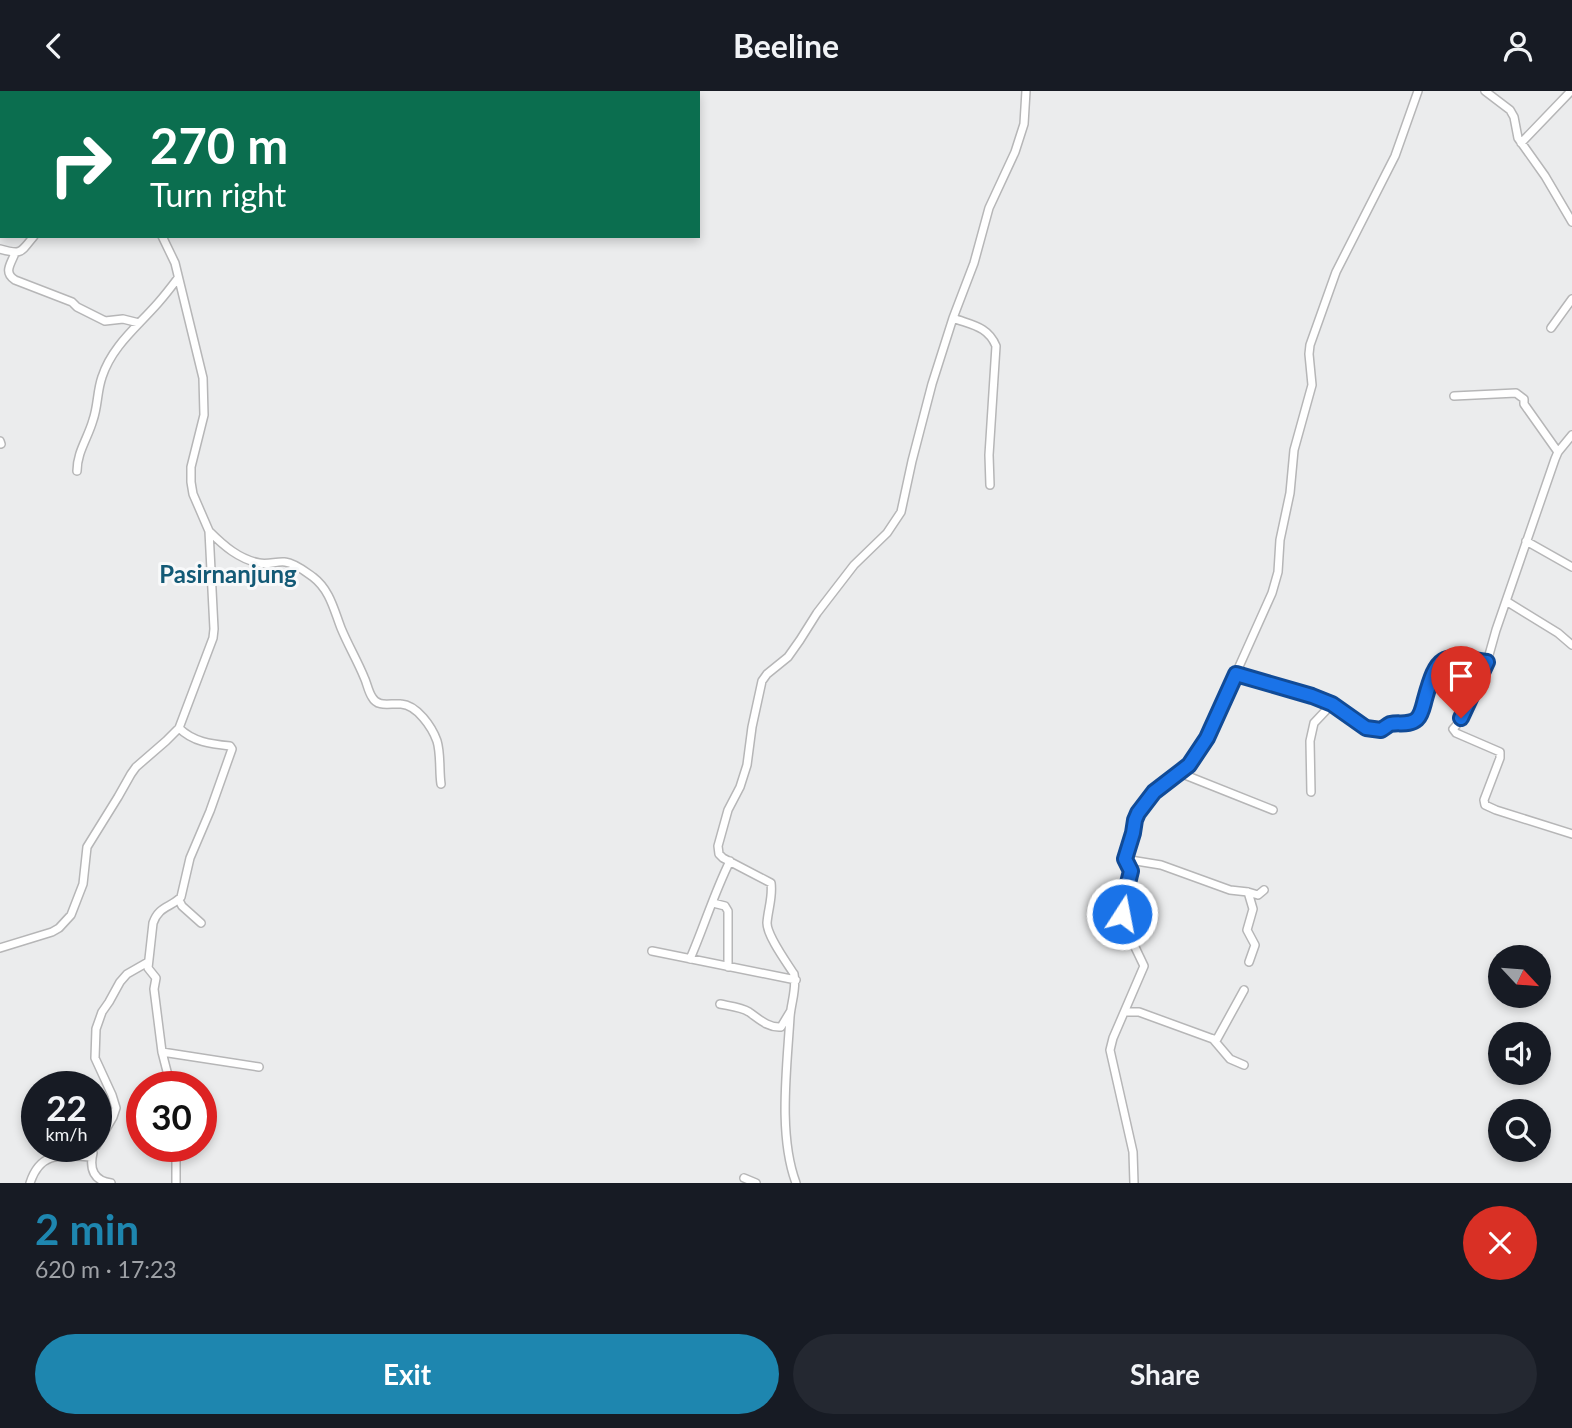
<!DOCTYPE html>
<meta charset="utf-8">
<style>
body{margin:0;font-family:Lato,sans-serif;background:#242831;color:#f1f3f6;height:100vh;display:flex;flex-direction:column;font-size:26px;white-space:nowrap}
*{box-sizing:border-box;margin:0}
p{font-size:23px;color:#9ea1a6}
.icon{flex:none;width:38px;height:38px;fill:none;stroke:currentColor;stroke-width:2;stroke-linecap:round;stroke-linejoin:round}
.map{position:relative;height:1092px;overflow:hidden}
.sheet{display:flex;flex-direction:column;background:#171b24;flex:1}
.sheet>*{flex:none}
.banner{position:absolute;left:0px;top:0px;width:700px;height:147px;box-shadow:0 4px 10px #0003;background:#0b6e4f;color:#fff;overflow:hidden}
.needle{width:46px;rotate:116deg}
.controls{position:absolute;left:1488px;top:854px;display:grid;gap:14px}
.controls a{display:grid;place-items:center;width:63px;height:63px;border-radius:50%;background:#171b24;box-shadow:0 4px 10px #0003;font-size:35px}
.speed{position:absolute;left:21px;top:980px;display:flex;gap:14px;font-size:35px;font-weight:700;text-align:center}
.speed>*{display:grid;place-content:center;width:91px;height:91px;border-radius:50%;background:#171b24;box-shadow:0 4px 10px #0003;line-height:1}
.speed small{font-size:18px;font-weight:400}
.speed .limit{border:10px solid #d22;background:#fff;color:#111}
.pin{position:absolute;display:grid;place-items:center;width:60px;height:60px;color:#fff;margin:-72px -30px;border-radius:50% 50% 50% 0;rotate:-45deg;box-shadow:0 0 7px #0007}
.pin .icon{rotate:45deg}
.me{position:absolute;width:77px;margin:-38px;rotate:11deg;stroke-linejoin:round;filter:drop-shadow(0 0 5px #0008)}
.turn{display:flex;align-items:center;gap:24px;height:147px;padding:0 35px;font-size:32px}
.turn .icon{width:91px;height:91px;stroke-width:2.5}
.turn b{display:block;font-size:49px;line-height:60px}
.round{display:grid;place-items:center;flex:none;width:74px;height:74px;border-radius:37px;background:#242831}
.overview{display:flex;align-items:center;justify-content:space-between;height:119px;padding:0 35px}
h1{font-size:42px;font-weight:700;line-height:52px;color:#1e86af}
.action{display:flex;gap:14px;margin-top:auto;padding:14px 35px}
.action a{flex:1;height:80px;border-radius:42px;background:#1e86af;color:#fff;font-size:28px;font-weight:700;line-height:80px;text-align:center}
.action a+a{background:#242831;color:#f1f3f6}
header{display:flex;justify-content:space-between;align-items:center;height:91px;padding:0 35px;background:#171b24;font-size:32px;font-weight:700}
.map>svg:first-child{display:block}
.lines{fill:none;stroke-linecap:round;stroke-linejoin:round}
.minor-casing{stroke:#b6b6b7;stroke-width:10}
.minor{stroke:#fff;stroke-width:7}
.route-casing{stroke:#114b97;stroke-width:18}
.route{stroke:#1a73e8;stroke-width:12}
.labels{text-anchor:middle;stroke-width:6;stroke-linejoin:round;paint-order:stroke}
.quarter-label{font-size:24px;font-weight:bold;fill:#135a76;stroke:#f8f9fa}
</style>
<header><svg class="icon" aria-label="back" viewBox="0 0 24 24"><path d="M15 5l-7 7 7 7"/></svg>Beeline<svg class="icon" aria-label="person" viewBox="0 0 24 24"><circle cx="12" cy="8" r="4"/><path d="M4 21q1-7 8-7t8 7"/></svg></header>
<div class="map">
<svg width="1572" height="1092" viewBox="0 0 1572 1092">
<rect width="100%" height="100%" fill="#ebeced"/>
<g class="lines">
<!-- minor casing -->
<g class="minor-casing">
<path id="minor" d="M115 0 116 2
M1485 0 1510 19 1514 26 1518 47 1545 85 1572 131
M191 2V0
M1521 52 1571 0
M0 158C22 164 20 162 34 145
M15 162C11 173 3 181 15 189L72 211 77 216 105 230 123 228 139 232
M953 227C971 234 988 235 996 255L989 364 990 394
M1551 237 1572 208
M1454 305 1516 302 1524 308V313L1558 361
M1572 344 1558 361 1555 368 1496 539 1487 571 1461 629 1453 638 1456 642 1500 661V667L1484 709 1485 714 1496 719 1572 743
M0 350 1 353
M77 380C77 361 88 347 93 329 98 315 97 300 102 286 112 255 137 236 158 212 165 204 172 195 178 187
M210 441C224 455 239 468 259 472 268 474 277 470 285 471 295 472 306 481 313 486 330 499 334 519 341 537 348 554 357 569 364 586 367 592 368 600 372 606 378 617 390 612 401 613 417 614 432 636 437 650 441 663 439 680 441 693
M1526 450 1572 476
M1506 510 1558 542 1572 554
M1236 583 1313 605 1332 613 1366 637 1381 639C1383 638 1388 634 1390 633 1399 631 1409 635 1417 628 1422 623 1423 615 1425 608 1438 561 1441 564 1487 571
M1180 682 1273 719
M1311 701 1310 650 1314 632 1332 613
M1124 768 1161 774 1230 799 1248 801 1258 804 1264 799
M1248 801 1253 818 1247 839 1255 854 1249 871
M179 809 182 815 201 832
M713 812 725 815 728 820V876
M0 857 52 841 59 837 71 824 83 793 87 756 118 706 131 683 136 676 166 650 179 637 213 547 214 538 209 440 193 403 191 391V376L204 324 203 287 175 172 162 145
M652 860 796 889
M690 868C704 836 714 802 730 770
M720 913C729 915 741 916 749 921 759 928 768 937 781 936L790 921
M1126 921H1139L1213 948H1217L1244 899
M1213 948 1230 968 1244 974
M162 961 259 976
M171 996 162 961 154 898 156 887 148 877 153 832C159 815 170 817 181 806L190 767 210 720 232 658 230 655C211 653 193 651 179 637
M96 1055 113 1026 116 1017 112 1004 95 967 96 938 102 921 109 911 120 891 127 883 148 871
M93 1062C89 1078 94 1090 111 1092
M744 1087 756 1092
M30 1092C41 1058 64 1065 92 1066
M176 1092V1055
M796 1092C778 1044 787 977 790 926 791 912 797 897 794 883 787 872 767 845 767 832 768 818 773 806 771 792L723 767 719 763 718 755 728 719 740 696 747 674 752 636 762 590 767 583 788 566 800 549 817 522 854 474 887 442 901 421 912 370 932 293 953 227 974 172 989 117 1015 61 1024 33 1026 0
M1134 1092 1133 1061 1110 959 1113 947 1144 875 1134 854 1133 839 1122 823 1121 806 1127 796 1131 780 1124 768 1133 742 1135 729 1145 710 1154 700 1189 674 1207 647 1272 502 1278 481 1280 449 1290 402 1294 359 1312 294 1309 263 1310 254 1336 181 1395 65 1418 0"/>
</g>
<!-- minor -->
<use href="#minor" class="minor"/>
</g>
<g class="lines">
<!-- route casing -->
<g class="route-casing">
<path id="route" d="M1122 823V810L1121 806 1127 796 1131 780 1125 768 1133 742 1135 729 1138 722 1154 701 1189 674 1207 647 1236 583 1312 605 1332 613 1366 637 1381 639C1383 638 1388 634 1390 633 1399 631 1409 635 1417 628 1422 623 1423 615 1425 608 1438 561 1442 564 1487 571L1461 627"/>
</g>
<!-- route -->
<use href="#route" class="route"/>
</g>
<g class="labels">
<!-- quarter labels -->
<g class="quarter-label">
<text x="228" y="492">Pasirnanjung</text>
</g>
</g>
</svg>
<div class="controls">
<a><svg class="needle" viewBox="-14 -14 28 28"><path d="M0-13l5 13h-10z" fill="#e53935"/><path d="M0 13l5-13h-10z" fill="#9ea1a6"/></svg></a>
<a><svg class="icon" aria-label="sound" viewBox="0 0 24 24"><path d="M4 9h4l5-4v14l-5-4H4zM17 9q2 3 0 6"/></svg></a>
<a><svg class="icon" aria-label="search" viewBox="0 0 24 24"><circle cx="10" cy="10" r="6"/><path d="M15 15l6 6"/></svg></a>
</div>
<div class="speed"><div>22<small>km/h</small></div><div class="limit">30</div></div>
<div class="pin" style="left:1461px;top:627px;background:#d93025"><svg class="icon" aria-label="arrive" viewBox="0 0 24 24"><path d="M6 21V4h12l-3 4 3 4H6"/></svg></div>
<svg class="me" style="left:1122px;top:823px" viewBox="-20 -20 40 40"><circle r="17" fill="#1a73e8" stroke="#fff" stroke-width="3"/><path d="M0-11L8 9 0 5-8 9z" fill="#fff"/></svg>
<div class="banner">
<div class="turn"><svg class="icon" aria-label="right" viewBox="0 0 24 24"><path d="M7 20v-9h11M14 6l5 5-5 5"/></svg><div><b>270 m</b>Turn right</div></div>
</div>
</div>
<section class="sheet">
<div class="overview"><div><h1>2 min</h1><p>620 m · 17:23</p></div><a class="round" style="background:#d93025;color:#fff"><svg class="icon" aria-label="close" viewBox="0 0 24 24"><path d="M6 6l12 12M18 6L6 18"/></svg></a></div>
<div class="action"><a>Exit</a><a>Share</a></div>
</section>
